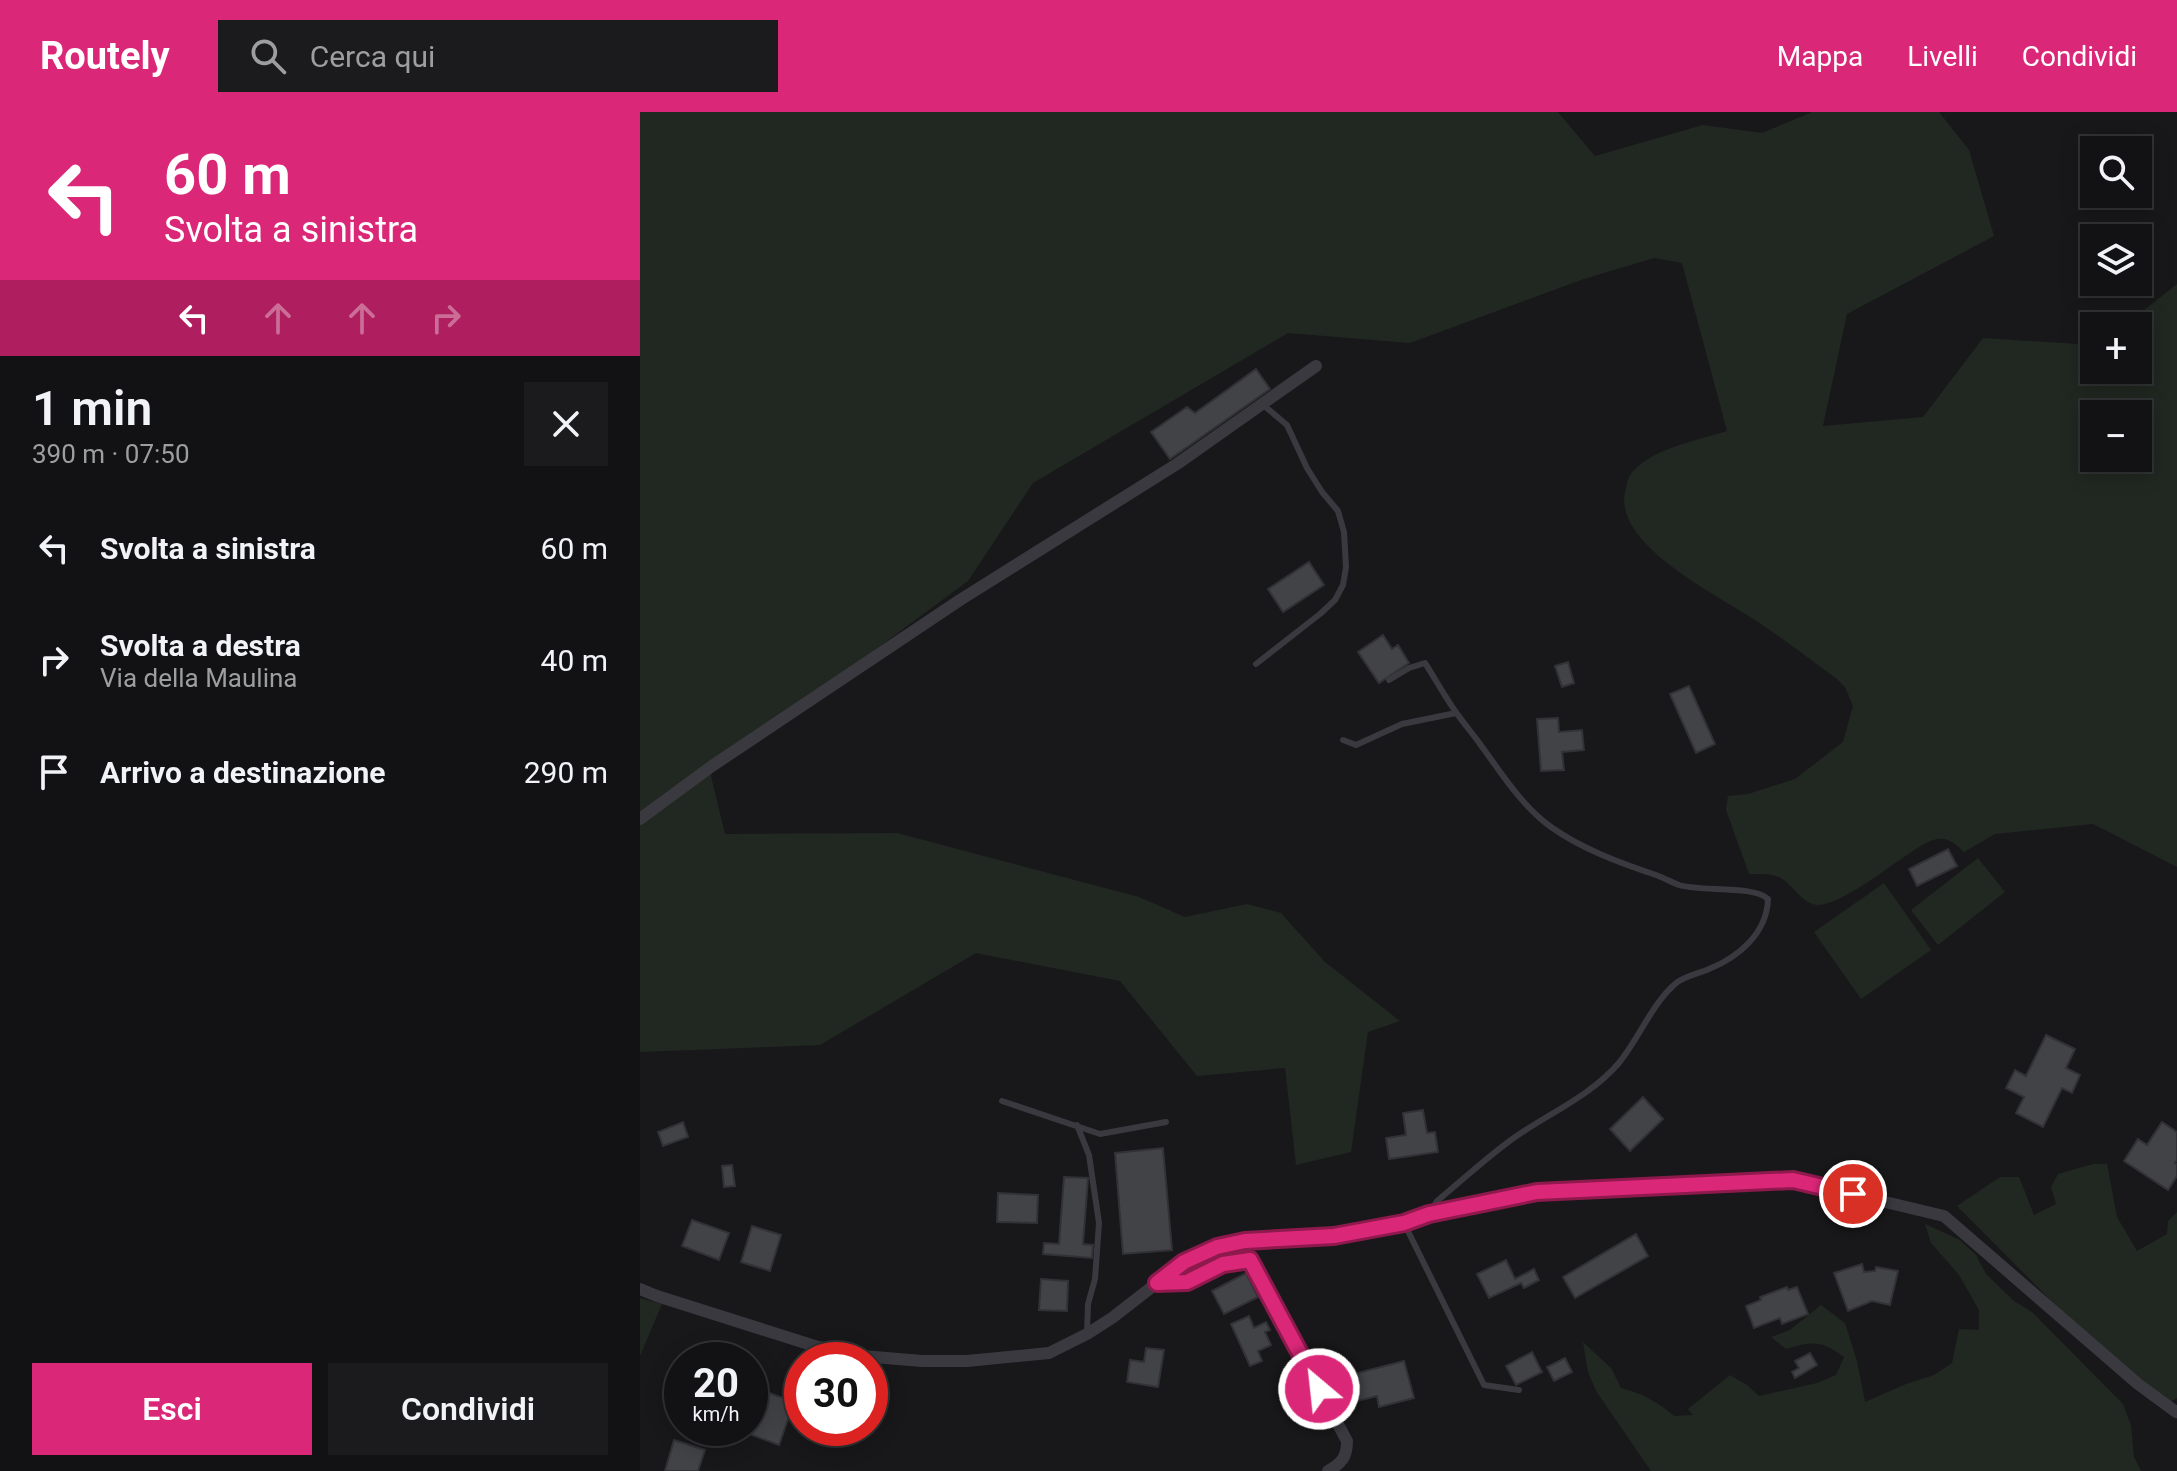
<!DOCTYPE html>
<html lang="it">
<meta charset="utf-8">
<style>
body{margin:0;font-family:Roboto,sans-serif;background:#1b1b1d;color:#f1f3f6;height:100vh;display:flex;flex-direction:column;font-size:30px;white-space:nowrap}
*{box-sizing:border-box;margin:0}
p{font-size:26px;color:#9c9ea0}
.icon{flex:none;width:44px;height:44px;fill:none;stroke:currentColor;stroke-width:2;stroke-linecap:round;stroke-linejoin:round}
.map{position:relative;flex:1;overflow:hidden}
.drawer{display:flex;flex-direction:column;background:#121214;width:640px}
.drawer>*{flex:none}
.guide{background:#db2777;color:#fff;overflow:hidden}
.controls{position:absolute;left:1440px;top:24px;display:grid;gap:16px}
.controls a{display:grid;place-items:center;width:72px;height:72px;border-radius:0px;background:#121214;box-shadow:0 4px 20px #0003,0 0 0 2px #313234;font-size:40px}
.speed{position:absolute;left:24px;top:1230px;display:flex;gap:16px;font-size:40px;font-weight:700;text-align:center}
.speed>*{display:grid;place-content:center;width:104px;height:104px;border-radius:50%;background:#121214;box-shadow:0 4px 20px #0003,0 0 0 2px #313234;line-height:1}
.speed small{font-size:20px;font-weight:400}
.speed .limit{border:12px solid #d22;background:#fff;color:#111}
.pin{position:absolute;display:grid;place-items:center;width:68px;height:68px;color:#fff;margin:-34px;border:4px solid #fff;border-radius:50%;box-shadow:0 2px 8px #0007}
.me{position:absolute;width:88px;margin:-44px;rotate:332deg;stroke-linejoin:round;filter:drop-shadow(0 0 6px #0008)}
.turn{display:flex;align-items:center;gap:28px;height:168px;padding:0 32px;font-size:36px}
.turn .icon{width:104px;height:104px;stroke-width:2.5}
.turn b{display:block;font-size:56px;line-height:68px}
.lanes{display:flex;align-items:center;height:76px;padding:0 32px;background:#0003;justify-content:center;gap:40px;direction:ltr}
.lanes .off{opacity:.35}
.round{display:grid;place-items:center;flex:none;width:84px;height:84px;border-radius:0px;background:#1b1b1d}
.summary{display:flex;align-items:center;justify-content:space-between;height:136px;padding:0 32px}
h1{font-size:48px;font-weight:600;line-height:60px}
.button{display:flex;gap:16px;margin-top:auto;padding:16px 32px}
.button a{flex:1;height:92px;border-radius:0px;background:#db2777;color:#fff;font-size:32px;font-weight:600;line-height:92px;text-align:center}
.button a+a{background:#1b1b1d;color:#f1f3f6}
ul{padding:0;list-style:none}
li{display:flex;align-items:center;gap:24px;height:112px;padding:0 32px}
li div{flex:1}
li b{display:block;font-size:30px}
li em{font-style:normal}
header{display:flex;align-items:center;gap:48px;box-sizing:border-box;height:112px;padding:0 40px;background:#db2777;color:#fff}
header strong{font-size:38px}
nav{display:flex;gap:44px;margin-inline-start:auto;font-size:28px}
.search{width:560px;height:72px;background:#1b1b1d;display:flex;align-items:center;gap:20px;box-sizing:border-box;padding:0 28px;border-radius:0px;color:#9c9ea0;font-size:30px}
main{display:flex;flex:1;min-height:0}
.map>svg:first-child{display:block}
.green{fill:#202821;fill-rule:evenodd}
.building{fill:#424347;stroke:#323236;stroke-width:2}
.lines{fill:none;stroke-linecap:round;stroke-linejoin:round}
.lane{stroke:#39393f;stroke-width:6}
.street{stroke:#39393f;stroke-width:12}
.route-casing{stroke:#8e194d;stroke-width:20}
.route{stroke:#db2777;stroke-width:14}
</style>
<header>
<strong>Routely</strong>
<div class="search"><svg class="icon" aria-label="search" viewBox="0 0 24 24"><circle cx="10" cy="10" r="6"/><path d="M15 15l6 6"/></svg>Cerca qui</div>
<nav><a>Mappa</a><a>Livelli</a><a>Condividi</a></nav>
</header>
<main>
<section class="drawer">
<div class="guide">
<div class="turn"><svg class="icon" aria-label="left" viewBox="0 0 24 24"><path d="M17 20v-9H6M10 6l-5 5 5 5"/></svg><div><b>60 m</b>Svolta a sinistra</div></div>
<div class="lanes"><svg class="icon" aria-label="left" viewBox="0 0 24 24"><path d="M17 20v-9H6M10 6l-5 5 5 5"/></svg><svg class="icon off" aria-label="ahead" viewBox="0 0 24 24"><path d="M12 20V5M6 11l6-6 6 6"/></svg><svg class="icon off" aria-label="ahead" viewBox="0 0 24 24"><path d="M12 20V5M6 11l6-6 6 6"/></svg><svg class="icon off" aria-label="right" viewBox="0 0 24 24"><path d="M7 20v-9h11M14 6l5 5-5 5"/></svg></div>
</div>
<div class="summary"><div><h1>1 min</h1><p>390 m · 07:50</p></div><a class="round"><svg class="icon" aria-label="close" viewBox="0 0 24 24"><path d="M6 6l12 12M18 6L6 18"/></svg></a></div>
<ul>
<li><svg class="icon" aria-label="left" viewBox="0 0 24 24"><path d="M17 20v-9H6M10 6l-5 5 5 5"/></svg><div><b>Svolta a sinistra</b></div><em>60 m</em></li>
<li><svg class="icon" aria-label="right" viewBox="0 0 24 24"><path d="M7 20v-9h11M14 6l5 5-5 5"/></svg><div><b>Svolta a destra</b><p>Via della Maulina</p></div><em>40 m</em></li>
<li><svg class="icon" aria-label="arrive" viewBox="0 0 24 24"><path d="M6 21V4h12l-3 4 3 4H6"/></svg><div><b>Arrivo a destinazione</b></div><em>290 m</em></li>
</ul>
<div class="button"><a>Esci</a><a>Condividi</a></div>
</section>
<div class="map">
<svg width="1537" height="1359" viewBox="0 0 1537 1359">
<rect width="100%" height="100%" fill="#18181a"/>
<!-- green -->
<path class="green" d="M0 0H918L955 44 1063 13 1122 21 1172 0H1299L1329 38 1354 124 1207 202 1183 314 1283 305 1343 226 1454 233V258H1498V214H1484L1537 172V755L1453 712 1355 722 1324 740C1317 733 1308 725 1298 727 1288 728 1279 735 1270 741 1247 756 1211 785 1185 792 1164 798 1155 773 1139 765 1129 761 1119 762 1109 762L1086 698 1088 684 1108 682 1155 667 1203 630 1213 594 1205 575 1197 567C1171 548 1145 528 1118 510 1080 484 968 431 986 376 987 370 989 363 993 359 1016 335 1057 329 1087 319L1042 151 1014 146 944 167 770 231 648 221 393 371 328 469 70 660 85 722 257 721 499 785 545 805 607 792 641 801 685 850 760 909 728 920 711 1040 656 1053 645 956 557 964 480 869 336 841 180 933 0 940ZM1454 302H1498V346H1454Z
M1338 746 1365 780 1298 833 1271 798Z
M1244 771 1291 838 1221 887 1174 820Z
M1453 1052H1467L1477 1105 1497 1139 1527 1122 1528 1109 1537 1100V1286L1530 1290 1502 1280 1317 1094 1360 1065H1379L1394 1103 1416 1092 1411 1075 1418 1062Z
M1285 1112 1320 1128 1336 1143 1346 1162 1374 1189 1392 1200 1483 1292 1491 1313 1494 1345 1501 1359H1011L956 1279 948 1260 943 1230 971 1256 981 1276C1003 1282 1017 1289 1034 1304L1053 1303 1048 1297 1090 1263 1107 1273 1119 1284 1177 1271 1196 1263 1204 1245C1181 1228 1173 1229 1146 1237L1131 1225 1150 1218 1181 1193 1205 1211 1217 1249 1225 1290 1266 1272 1294 1263 1312 1251 1319 1217 1339 1218V1198L1319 1163 1291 1131Z
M0 1186 22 1192 0 1244Z"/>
<!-- building -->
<path class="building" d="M616 257 630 277 530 347 511 320 547 295 555 301Z
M669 450 684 473 643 500 628 477Z
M743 523 752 537 758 533 769 551 739 571 718 540Z
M928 550 934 571 922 575 915 554Z
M1049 574 1075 632 1056 641 1030 582Z
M918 606 919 620 942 618 944 638 922 640 924 658 901 659 897 607Z
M1308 737 1317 754 1277 774 1269 757Z
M1406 923 1435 937 1426 956 1440 963 1432 981 1422 976 1403 1015 1376 1001 1384 985 1366 976 1375 958 1386 964Z
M1003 985 1023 1007 990 1039 970 1017Z
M783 998 787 1021 795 1020 798 1040 749 1047 746 1026 766 1023 763 1001Z
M43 1010 48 1025 23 1034 18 1020Z
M1522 1010 1537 1020V1048L1535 1051 1537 1052V1064L1528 1078 1484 1049 1498 1027 1507 1033Z
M523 1036 532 1138 483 1142 475 1041Z
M92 1053 95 1074 84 1075 82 1054Z
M424 1065 448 1066 443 1132 453 1133 452 1146 403 1142 404 1131 419 1132Z
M358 1081 398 1083 397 1111 357 1110Z
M52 1108 89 1121 79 1148 42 1134Z
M112 1114 141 1123 130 1159 101 1150Z
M996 1122 1008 1144 935 1186 923 1165Z
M866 1148 875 1167 894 1157 899 1168 884 1176 881 1171 849 1186 837 1162Z
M1222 1152 1224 1160 1235 1159 1236 1155 1258 1159 1250 1193 1232 1189 1208 1199 1194 1161Z
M606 1161 618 1185 584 1202 572 1179Z
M401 1167 428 1169 427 1199 399 1198Z
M1147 1175 1148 1178 1157 1175 1168 1202 1142 1212 1140 1206 1114 1216 1106 1194 1121 1188 1120 1185Z
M609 1204 614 1216 626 1210 630 1218 625 1220 631 1233 618 1239 622 1249 610 1254 591 1212Z
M506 1236 524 1238 518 1275 487 1270 490 1248 504 1250Z
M892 1240 902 1260 876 1273 866 1254Z
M1170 1241 1177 1253 1155 1266 1152 1260 1159 1256 1155 1249Z
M925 1246 932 1260 914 1269 907 1255Z
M764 1249 774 1286 739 1295 737 1284 713 1290 706 1264Z
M124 1279 154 1290 139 1333 109 1322Z
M34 1328 65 1338 58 1359H25Z"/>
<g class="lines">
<!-- lane -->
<path class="lane" d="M616 552 680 502 695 488 703 473 706 455 704 420 698 399 682 380 667 356 647 313 622 292
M749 568 769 556 785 551C796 568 806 587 818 603 825 613 833 622 840 632 862 662 881 693 911 715 942 737 980 751 1016 763 1024 766 1031 770 1039 773 1062 780 1113 773 1128 787 1127 821 1099 845 1069 857 1058 862 1044 864 1035 872 1011 893 999 927 978 952 951 983 912 1000 878 1023 850 1042 824 1067 797 1089L790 1101
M703 628 716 633 762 612 816 601
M362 989 460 1022 526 1010
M437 1013 449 1043 459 1111 455 1167 448 1192 447 1221
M764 1111 844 1273 879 1278"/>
<!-- street -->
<path class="street" d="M0 707 72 654 320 488 537 352 676 254
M518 1171 547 1170 583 1152 610 1148 707 1329C707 1345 702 1351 688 1359
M0 1177 17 1184 178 1235 222 1244 282 1249H327L409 1241 447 1222 472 1206 544 1150 577 1135 605 1129 694 1124 764 1111 789 1102 897 1080 1153 1068 1304 1104 1498 1272 1536 1300 1537 1299"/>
</g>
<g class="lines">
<!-- route casing -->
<g class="route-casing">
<path id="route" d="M679 1277 610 1148 583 1152 547 1170 517 1171 544 1150 577 1135 605 1129 694 1124 764 1111 789 1102 897 1080 1153 1068 1213 1082"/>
</g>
<!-- route -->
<use href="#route" class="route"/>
</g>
</svg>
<div class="controls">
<a><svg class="icon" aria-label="search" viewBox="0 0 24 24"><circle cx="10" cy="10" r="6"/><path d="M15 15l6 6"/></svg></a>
<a><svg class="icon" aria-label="layers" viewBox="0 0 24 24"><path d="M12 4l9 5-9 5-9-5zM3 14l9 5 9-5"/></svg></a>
<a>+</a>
<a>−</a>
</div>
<div class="speed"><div>20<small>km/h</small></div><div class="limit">30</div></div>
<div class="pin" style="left:1213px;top:1082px;background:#d93025"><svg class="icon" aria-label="arrive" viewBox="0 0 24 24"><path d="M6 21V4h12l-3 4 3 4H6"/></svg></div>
<svg class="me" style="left:679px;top:1277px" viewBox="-20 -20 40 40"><circle r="17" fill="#db2777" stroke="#fff" stroke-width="3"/><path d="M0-11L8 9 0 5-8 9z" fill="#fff"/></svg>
</div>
</main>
